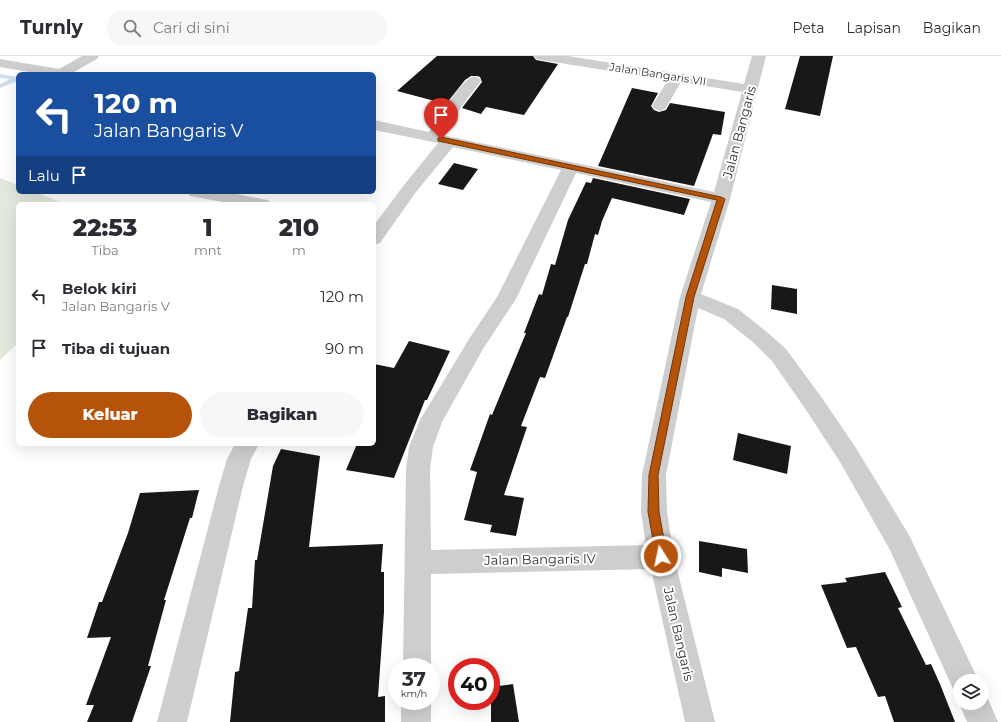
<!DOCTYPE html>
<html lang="id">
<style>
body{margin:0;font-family:Montserrat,sans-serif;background:#f7f7f7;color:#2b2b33;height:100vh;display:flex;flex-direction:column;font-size:15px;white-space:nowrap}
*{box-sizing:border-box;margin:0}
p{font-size:13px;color:#7c7c81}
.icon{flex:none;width:22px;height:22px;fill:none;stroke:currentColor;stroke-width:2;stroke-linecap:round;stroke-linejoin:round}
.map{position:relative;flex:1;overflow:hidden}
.details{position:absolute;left:16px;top:146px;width:360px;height:244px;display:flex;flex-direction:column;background:#fff;border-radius:6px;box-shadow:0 4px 16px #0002}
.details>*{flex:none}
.top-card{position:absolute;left:16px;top:16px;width:360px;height:122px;border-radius:6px;box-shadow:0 4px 16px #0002;background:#1a4fa0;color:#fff;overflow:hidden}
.controls{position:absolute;left:953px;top:618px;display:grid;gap:8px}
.controls a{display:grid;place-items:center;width:36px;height:36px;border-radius:50%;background:#fff;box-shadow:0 4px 16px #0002;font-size:20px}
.speed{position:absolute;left:388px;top:602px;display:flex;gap:8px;font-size:20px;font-weight:700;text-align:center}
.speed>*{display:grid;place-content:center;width:52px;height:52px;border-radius:50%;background:#fff;box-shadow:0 4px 16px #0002;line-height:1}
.speed small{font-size:10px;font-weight:400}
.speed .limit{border:6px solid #d22;background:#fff;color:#111}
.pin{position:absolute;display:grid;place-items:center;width:34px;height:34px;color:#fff;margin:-41px -17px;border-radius:50% 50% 50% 0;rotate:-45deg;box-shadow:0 0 4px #0007}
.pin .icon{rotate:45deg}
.me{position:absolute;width:44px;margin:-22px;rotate:350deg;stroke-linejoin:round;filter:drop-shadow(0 0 3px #0008)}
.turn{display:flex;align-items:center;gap:14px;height:84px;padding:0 12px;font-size:18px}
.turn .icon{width:52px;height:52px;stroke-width:2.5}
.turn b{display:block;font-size:28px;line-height:34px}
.then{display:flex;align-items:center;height:38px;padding:0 12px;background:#0003;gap:8px;font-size:15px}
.eta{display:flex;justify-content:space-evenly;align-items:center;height:68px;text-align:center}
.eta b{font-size:24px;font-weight:800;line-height:28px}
.primary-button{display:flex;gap:8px;margin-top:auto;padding:8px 12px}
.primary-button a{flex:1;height:46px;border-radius:24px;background:#b45309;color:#fff;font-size:16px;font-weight:800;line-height:46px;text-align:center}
.primary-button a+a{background:#f7f7f7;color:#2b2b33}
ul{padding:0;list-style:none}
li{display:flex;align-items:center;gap:12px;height:52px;padding:0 12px}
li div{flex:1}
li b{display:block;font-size:15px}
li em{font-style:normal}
header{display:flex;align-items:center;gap:24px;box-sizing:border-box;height:56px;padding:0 20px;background:#fff;border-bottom:1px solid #e1e1e2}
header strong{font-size:19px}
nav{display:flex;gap:22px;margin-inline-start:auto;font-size:14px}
.search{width:280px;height:36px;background:#f7f7f7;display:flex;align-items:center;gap:10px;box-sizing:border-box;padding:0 14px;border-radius:22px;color:#7c7c81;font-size:15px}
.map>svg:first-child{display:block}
.green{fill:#e4e9de}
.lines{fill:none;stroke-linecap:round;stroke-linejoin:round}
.stream{fill:#cfdfea;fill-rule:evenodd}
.building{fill:#181818}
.minor{fill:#cecece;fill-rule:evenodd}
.route{fill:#b45309;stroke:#753606}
.labels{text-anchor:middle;stroke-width:4;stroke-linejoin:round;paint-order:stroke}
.far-street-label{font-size:11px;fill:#313131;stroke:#fff}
.street-label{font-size:13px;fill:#313131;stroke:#fff}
</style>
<header>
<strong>Turnly</strong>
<div class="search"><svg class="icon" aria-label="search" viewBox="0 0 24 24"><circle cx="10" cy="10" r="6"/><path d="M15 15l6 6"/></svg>Cari di sini</div>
<nav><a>Peta</a><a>Lapisan</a><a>Bagikan</a></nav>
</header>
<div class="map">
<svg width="1001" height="666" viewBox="0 0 1001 666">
<rect width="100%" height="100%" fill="#fff"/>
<!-- green -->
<path class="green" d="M0 122 18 129V136H35L65 148H18V287L0 304Z"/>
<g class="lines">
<!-- stream -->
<path class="stream" d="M0 18 18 21V25L0 32V28L10 23 0 22Z"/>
</g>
<!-- building -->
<path class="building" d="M437 0H533L536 4 558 8 524 59 486 51 481 58 462 52 482 26 480 21 477 20H471L465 24 446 48 397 35Z
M800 0H833L820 60 785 53Z
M632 32 658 37 651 50 654 54 659 56 666 54 670 47 725 56 721 79 713 78 694 130 598 110Z
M454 107 478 113 463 134 438 128Z
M593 122 690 143 684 159 612 142 602 165 598 179 595 178 587 208H585L568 261H567L545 322 540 321 521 370 527 371 504 439 524 442 516 480 490 476 492 469 464 464 477 416 470 414 490 358 492 359 526 277H524L539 238 542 239 551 208 555 209 568 164 586 126 591 127Z
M772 229 797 233V258L771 253Z
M409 285 450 295 427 344H425L394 422 346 414 357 388H374V308L394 312Z
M738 377 791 390 787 418 733 404Z
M281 393 320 400 309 491 383 488 381 516H384V556L378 641 385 640V666H230L235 616 239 615 248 552H252L255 504H257L273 410Z
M199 434 192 462H190L164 544H166L148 610H151L132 666H87L94 649H86L111 581 87 582 99 546H102L128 477 140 437Z
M699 485 747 493 748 517 722 512V521L699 516Z
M885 516 902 551 898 552 926 609 931 608 940 628 955 666H894L885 640 878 641 856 591 847 592 821 529 847 526 845 522Z
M513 628 519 666H491V631Z"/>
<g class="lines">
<!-- minor -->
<path class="minor" d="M82 0H99L97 3 72 17 73 18H41L0 11V3L59 13Z
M534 0H568L744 28 752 0H766L730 143 701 238 738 253 768 277 786 293 822 342 856 392 909 479 974 615 979 625H960V638L954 635 890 494 840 406 806 354 772 305 754 287 724 263 698 252 666 419 667 456 674 501 715 666H685L651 513 431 518V611H403L406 413 409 391 420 364 469 283 497 241 561 114 453 91 416 136 380 187 374 189V169L404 129 438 87 374 74V64L429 76C436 65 460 27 470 22 473 20 476 21 479 22L481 25 464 47 442 79 714 136 742 36 681 26 665 53 660 55 655 53 652 50 668 24 541 4 536 3ZM576 117 711 146 680 241 642 419 641 456 646 489 431 494 430 413 433 391 442 366 483 293 516 243Z
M187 136H225L268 144 271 148H233L190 140Z
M235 388H259L251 403 243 430 187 666H157L219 430 227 403Z
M982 635 985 636 998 666H967L959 647 960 645V647H982Z
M401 645H431V666H401Z"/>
</g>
<!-- route -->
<path class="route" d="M441 81 721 141 725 143 694 241 658 419 659 456 667 500 665 504 661 505 657 504 656 500 648 456 649 419 686 241 717 144 438 85V82Z"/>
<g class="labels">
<!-- far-street labels -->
<g class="far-street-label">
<text transform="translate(658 18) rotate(9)" y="4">Jalan Bangaris VII</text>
</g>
<!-- street labels -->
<g class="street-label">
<text transform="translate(739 76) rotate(-75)" y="5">Jalan Bangaris</text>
<text transform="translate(540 503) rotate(-1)" y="5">Jalan Bangaris IV</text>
<text transform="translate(679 578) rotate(77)" y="5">Jalan Bangaris</text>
</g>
</g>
</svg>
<div class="controls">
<a><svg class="icon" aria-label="layers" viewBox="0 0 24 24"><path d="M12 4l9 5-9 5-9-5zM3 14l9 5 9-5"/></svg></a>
</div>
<div class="speed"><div>37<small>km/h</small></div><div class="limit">40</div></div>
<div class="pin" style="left:441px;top:83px;background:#d93025"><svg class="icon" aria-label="arrive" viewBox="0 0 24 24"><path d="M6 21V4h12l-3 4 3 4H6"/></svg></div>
<svg class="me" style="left:661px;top:500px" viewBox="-20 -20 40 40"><circle r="17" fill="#b45309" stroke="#fff" stroke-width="3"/><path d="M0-11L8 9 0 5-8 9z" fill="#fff"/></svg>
<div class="top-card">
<div class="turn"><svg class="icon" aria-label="left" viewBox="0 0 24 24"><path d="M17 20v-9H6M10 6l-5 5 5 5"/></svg><div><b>120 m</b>Jalan Bangaris V</div></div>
<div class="then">Lalu<svg class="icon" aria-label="arrive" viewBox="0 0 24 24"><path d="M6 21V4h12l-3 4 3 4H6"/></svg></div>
</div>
<section class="details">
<div class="eta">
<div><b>22:53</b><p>Tiba</p></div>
<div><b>1</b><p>mnt</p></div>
<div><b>210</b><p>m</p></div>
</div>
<ul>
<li><svg class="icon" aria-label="left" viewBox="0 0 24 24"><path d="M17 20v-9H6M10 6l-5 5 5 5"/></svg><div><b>Belok kiri</b><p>Jalan Bangaris V</p></div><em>120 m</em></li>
<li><svg class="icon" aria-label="arrive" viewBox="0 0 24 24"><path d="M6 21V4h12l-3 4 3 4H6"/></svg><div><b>Tiba di tujuan</b></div><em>90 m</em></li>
</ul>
<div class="primary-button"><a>Keluar</a><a>Bagikan</a></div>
</section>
</div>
